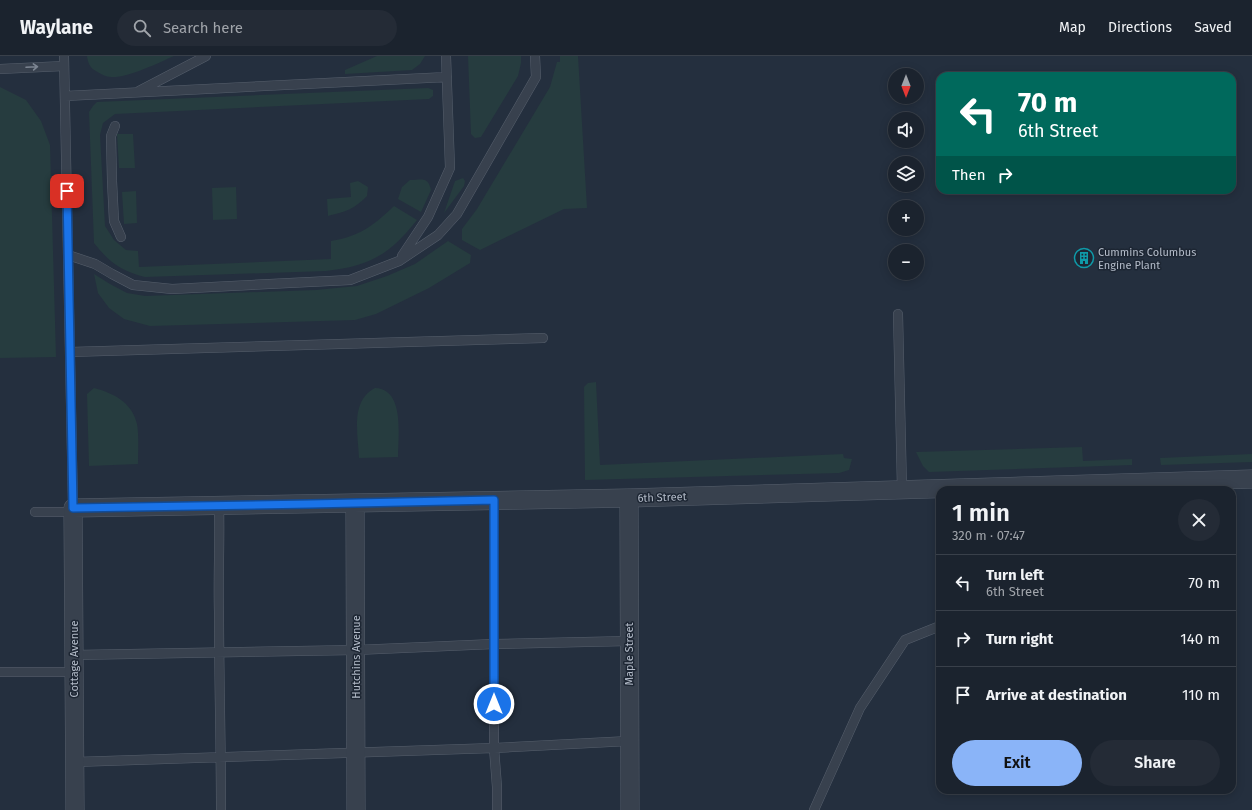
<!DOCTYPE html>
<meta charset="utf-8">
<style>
body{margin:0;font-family:"Fira Sans",sans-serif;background:#242b36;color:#f1f3f6;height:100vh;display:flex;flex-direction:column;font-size:15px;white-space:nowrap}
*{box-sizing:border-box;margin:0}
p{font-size:13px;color:#a0a4aa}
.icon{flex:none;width:22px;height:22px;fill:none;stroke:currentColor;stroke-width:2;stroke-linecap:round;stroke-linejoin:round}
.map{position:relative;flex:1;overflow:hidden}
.panel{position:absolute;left:936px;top:430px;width:300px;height:308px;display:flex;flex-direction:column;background:#1b232e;border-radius:12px;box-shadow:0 2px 10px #0003,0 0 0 1px #39404a}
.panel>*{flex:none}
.banner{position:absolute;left:936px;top:16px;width:300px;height:122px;border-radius:12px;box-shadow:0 2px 10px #0003,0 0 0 1px #39404a;background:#00695c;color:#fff;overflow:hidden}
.needle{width:26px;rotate:180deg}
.buttons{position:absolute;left:888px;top:12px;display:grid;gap:8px}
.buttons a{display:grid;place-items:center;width:36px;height:36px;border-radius:50%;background:#1b232e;box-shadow:0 2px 10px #0003,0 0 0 1px #39404a;font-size:20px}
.pin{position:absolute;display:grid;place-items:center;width:34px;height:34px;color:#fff;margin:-17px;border-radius:8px;box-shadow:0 2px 6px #0006}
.me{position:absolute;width:44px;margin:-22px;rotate:0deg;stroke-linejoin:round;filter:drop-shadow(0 0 3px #0008)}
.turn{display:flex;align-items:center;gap:14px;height:84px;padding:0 16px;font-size:18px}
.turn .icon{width:52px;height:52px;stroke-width:2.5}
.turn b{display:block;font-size:28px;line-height:34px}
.then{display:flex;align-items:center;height:38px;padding:0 16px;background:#0003;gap:8px;font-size:15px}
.round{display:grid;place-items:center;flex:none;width:42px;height:42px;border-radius:21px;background:#242b36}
.headline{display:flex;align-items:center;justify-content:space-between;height:68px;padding:0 16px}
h1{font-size:24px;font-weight:600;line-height:30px}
.action{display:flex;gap:8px;margin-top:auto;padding:8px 16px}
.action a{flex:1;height:46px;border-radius:24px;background:#8ab4f8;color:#111;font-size:16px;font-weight:600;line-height:46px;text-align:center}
.action a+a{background:#242b36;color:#f1f3f6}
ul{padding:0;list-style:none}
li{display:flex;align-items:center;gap:12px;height:56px;padding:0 16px;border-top:1px solid #39404a}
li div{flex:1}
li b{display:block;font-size:15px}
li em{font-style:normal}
header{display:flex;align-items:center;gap:24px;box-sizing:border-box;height:56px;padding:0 20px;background:#1b232e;border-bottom:1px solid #39404a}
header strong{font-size:19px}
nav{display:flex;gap:22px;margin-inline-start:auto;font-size:14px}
.search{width:280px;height:36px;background:#242b36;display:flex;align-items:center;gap:10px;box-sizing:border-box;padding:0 14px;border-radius:22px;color:#a0a4aa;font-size:15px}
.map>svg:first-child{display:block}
.green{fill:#263c3f}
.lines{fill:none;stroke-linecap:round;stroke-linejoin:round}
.lane-casing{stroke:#565f6c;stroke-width:10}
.street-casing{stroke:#565f6c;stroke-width:19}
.lane{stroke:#38414e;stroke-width:9}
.street{stroke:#38414e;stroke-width:18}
.oneway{stroke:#7c8592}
.route-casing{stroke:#114b97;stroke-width:10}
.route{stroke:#1a73e8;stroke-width:7}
.labels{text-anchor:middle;stroke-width:3;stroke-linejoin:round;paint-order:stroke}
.poi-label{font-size:11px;fill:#b4bcc9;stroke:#1d2633;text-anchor:start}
.street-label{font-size:11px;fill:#b4bcc9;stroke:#1d2633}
</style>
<header>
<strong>Waylane</strong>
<div class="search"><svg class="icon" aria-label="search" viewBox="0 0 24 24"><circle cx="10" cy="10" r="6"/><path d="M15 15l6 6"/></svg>Search here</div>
<nav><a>Map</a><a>Directions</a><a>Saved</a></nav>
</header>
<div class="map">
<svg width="1252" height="754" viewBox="0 0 1252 754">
<rect width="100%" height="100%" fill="#242f3e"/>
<!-- green -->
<path class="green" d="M87 0H174C158 7 128 22 111 21 106 21 101 18 96 15 90 12 88 7 87 0Z
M377 0H425L420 8 412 14 345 18V14Z
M468 0H521V7L518 20 481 81 475 82 471 78Z
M560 0H578L587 152 564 153 480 194 462 184V173L477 153 550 31 557 6H560Z
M0 31 26 44 41 65 50 89 56 301 0 302Z
M428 32 433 34V40L429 43 115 58 103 67 100 79 105 170 114 184 126 194 138 195 139 211 331 203V185C360 180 373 170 394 150L417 164C389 199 370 210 326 215L145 221C121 215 109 206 94 187L89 56 93 50 97 46Z
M117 78H133L135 112H119Z
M463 122 465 125 464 130 444 157 455 125Z
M410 124C422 124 428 120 431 134L421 156 398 143 402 131Z
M358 125 368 131 367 140C353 154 347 155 328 160L327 143 351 141 350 127Z
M236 131 237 163 213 164 212 132Z
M136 135 137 167 124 168 122 136Z
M448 185 471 199 470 207 429 232 376 258 355 264 150 270 124 263 109 252 98 237 94 218 110 228 127 237 145 240 316 234 357 230 387 220 415 208Z
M596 326 600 409 843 398 844 402 852 403 849 414 839 417 585 424 584 331 588 327Z
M94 332C113 337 132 346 137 368 139 378 138 397 138 408L89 410 87 338Z
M375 332C405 333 398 380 398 401L359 402C358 378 350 345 375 332Z
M1082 391 1083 405 1132 403V409L929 416 923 410 916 396Z
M1252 398V406L1161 409 1160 402Z"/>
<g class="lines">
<!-- lane casing -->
<g class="lane-casing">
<path id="lane" d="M64 0 73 452
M0 13 64 10
M139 35 206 0
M65 40 447 21
M115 70 111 80 112 125 114 165 121 181
M68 199 95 208 112 218 133 229 172 233 350 224 399 205 438 179 457 158 536 21 535 0
M402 200 428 161 450 112 446 0
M898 258 902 433
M70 296 543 282
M494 444V692L497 731V754
M219 450C220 486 218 521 219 556 219 622 221 688 221 754
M35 456H73
M74 599 356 594 494 588 629 585
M0 616H74
M75 706 494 692 629 685
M814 754 860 652 905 584 940 570"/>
</g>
<!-- street casing -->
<g class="street-casing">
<path id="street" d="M629 442 630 754
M355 447 356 754
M75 754 73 452 629 442 1252 423"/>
</g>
<!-- lane -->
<use href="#lane" class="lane"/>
<!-- street -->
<use href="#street" class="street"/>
</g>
<!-- one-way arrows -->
<defs><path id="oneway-shaft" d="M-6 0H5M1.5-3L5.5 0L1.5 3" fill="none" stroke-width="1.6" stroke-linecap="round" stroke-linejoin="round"/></defs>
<use class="oneway" href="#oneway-shaft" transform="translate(32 11) rotate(-3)"/>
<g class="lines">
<!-- route casing -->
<g class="route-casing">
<path id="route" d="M67 135 73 452 310 448 494 444V648"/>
</g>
<!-- route -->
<use href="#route" class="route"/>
</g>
<!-- icons -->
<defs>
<g id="building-ring" transform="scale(1)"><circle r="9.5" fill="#1d2633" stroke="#0f9aa8" stroke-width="1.5"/><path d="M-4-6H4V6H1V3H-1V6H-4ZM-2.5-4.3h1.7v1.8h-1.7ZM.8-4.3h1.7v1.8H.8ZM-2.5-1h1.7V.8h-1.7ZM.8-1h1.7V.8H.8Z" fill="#0f9aa8"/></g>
</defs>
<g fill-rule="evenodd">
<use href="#building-ring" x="1084" y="202"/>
</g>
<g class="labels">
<!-- poi labels -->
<g class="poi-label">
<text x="1098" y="200">Cummins Columbus<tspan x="1098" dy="13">Engine Plant</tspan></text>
</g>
<!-- street labels -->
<g class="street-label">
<text transform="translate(662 441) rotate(-2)" y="4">6th Street</text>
<text transform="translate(629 598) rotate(-90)" y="4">Maple Street</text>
<text transform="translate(356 601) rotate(-90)" y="4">Hutchins Avenue</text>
<text transform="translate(74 603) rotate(-90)" y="4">Cottage Avenue</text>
</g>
</g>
</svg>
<div class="buttons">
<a><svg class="needle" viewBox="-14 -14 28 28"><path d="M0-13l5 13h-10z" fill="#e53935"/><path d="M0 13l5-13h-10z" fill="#a0a4aa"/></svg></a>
<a><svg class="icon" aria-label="sound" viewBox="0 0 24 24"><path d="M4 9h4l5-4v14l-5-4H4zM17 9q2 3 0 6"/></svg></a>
<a><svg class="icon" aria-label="layers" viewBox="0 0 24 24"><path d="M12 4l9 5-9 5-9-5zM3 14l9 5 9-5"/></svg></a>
<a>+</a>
<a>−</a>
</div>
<div class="pin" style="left:67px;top:135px;background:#d93025"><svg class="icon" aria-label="arrive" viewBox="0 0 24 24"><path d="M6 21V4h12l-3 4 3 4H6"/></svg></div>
<svg class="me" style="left:494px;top:648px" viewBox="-20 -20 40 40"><circle r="17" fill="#1a73e8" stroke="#fff" stroke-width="3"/><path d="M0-11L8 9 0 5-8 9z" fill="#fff"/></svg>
<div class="banner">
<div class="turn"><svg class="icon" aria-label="left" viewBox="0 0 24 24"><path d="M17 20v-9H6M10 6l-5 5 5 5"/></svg><div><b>70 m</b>6th Street</div></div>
<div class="then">Then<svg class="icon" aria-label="right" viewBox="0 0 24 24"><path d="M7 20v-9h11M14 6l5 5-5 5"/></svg></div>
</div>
<section class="panel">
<div class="headline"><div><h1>1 min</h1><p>320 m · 07:47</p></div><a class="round"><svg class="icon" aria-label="close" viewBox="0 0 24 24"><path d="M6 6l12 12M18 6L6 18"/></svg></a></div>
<ul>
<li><svg class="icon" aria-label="left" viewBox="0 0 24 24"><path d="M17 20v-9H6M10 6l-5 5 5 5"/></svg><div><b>Turn left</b><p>6th Street</p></div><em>70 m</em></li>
<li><svg class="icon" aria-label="right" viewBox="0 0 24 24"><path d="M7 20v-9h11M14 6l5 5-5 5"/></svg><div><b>Turn right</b></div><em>140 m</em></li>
<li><svg class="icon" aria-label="arrive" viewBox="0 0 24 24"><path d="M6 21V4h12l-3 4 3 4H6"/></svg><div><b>Arrive at destination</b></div><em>110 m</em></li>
</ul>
<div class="action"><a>Exit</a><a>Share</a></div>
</section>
</div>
